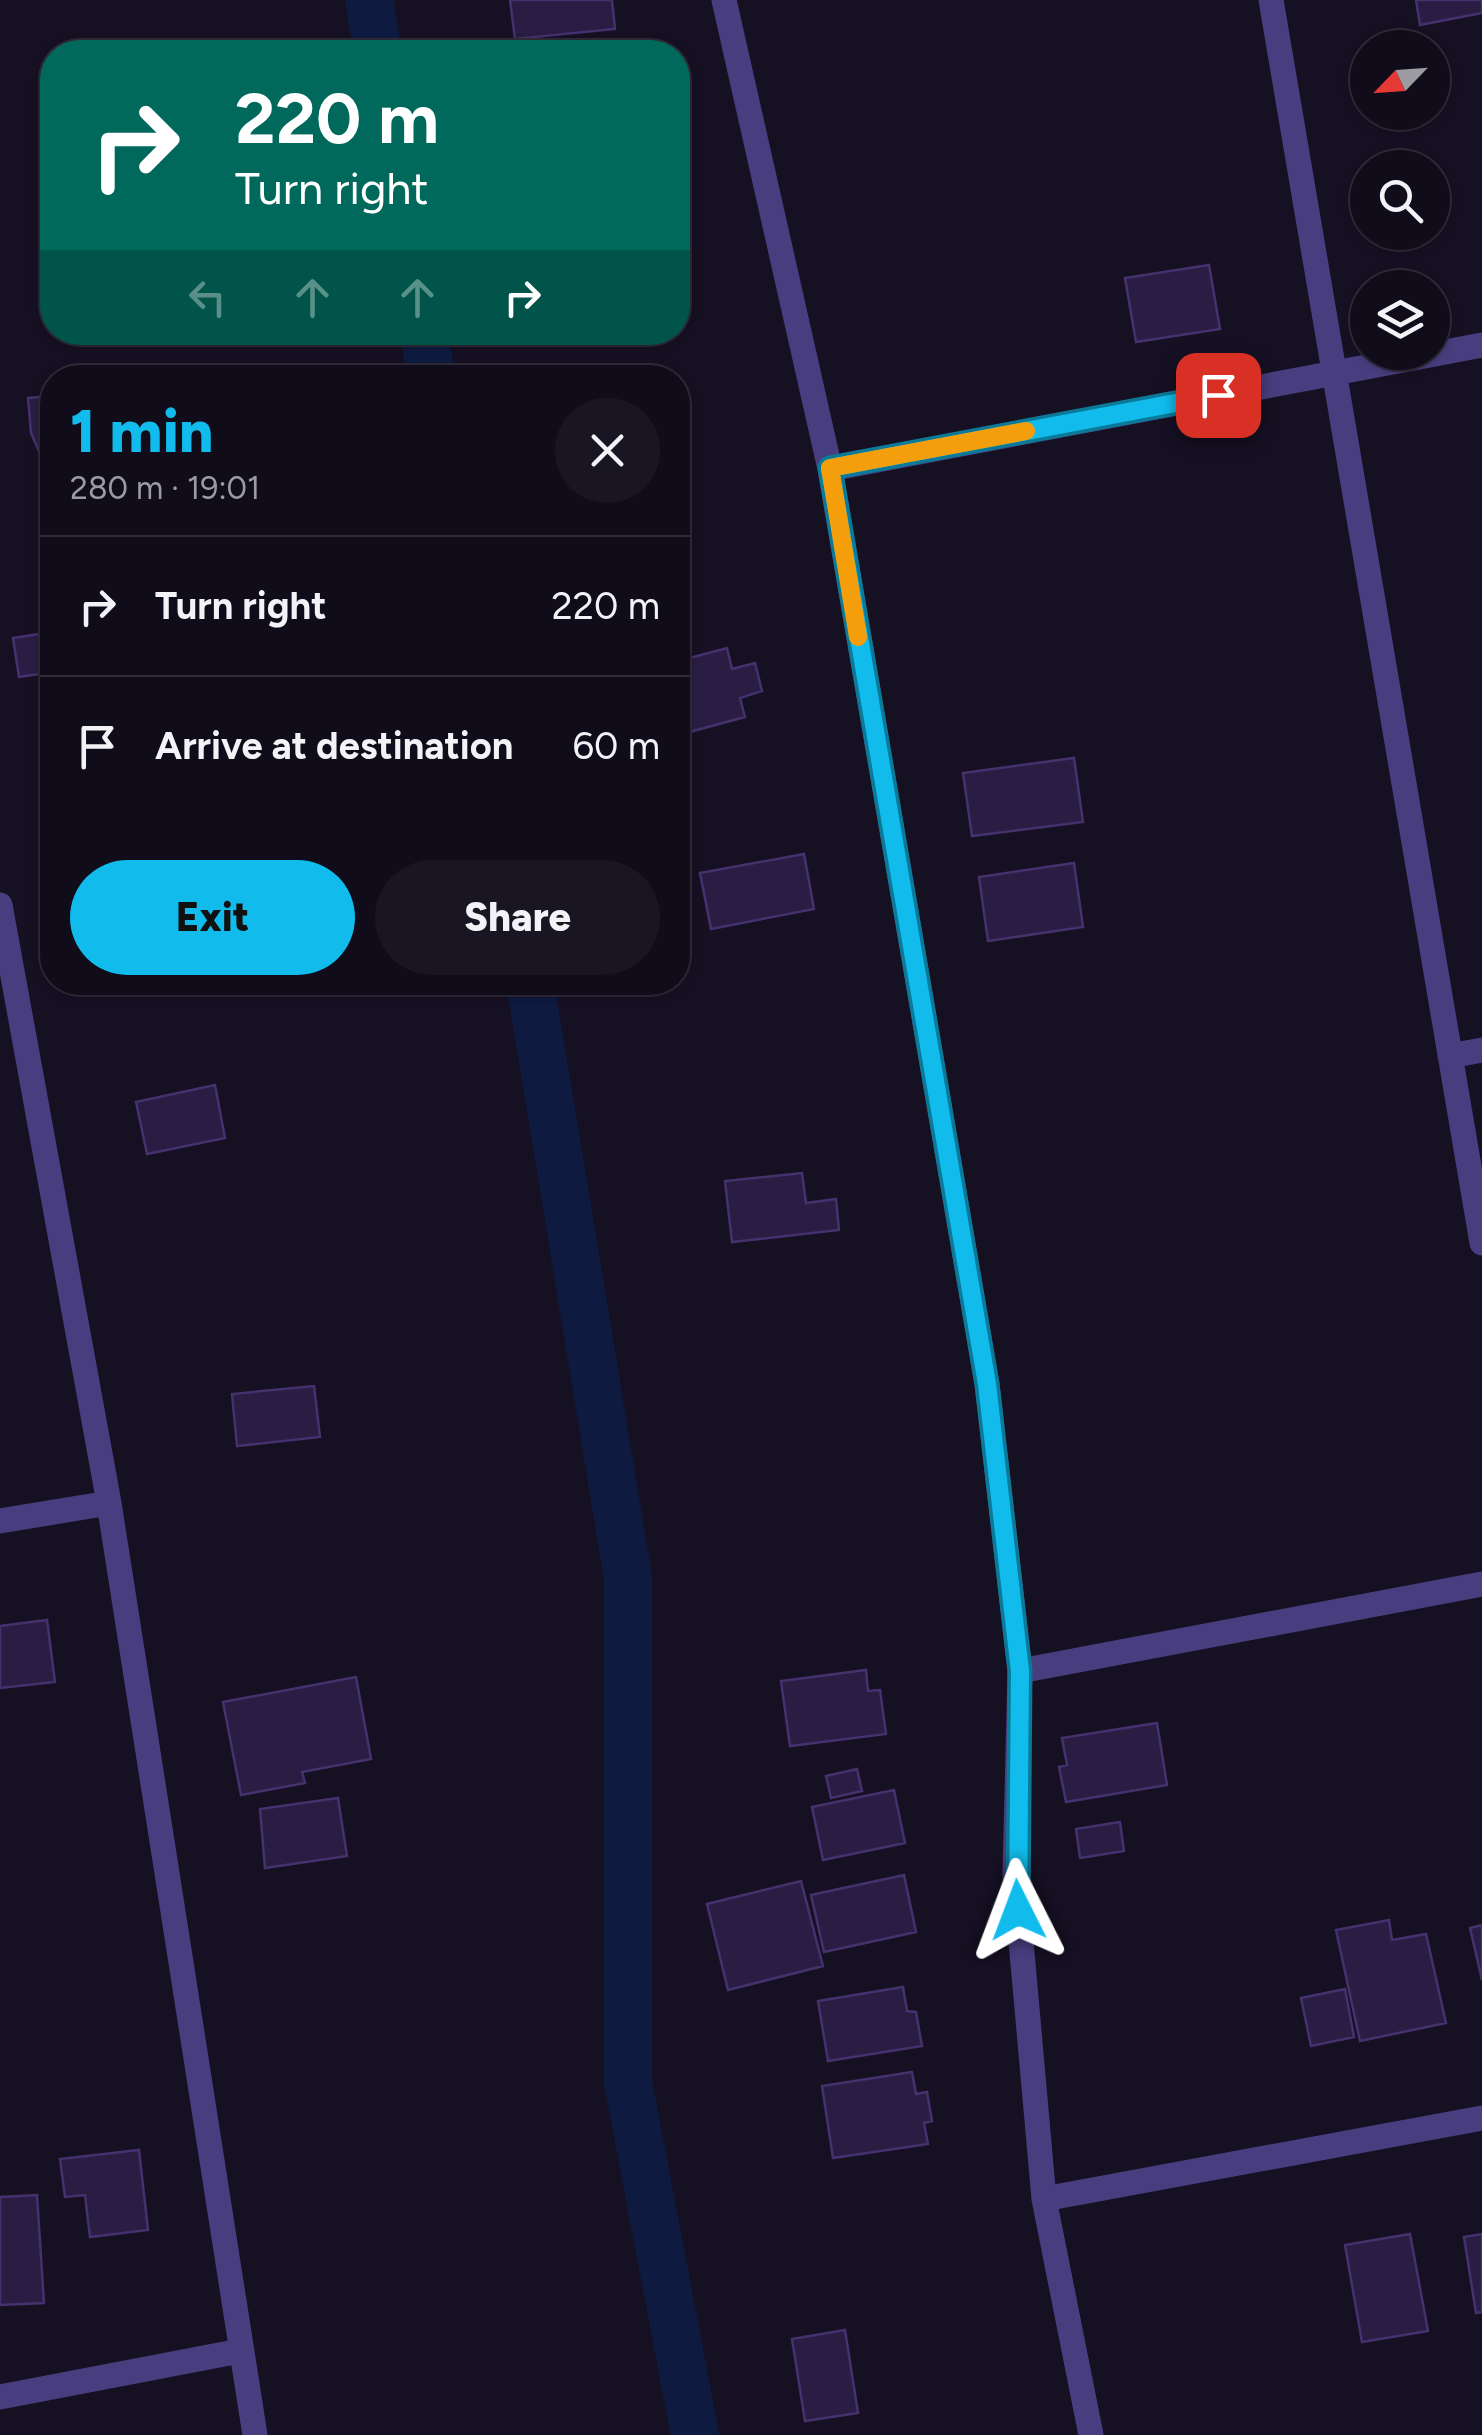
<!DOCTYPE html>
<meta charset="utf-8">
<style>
body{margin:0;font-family:Figtree,sans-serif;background:#191523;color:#f1f3f6;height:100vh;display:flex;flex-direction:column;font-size:38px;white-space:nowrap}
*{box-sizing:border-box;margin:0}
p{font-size:32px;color:#9c9ba2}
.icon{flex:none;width:55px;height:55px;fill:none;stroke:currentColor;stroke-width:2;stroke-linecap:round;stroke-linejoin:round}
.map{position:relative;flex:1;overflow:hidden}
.side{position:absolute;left:40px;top:365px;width:650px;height:630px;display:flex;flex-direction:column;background:#100c1a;border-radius:40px;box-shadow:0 2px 8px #0004,0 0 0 2px #302c39}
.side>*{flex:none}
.guide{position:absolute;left:40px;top:40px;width:650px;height:305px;border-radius:40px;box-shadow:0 2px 8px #0004,0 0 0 2px #302c39;background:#00695c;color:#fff;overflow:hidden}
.needle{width:65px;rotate:245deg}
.tools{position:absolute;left:1350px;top:30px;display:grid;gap:20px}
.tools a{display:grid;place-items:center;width:100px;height:100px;border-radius:50%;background:#100c1a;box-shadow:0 2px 8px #0004,0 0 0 2px #302c39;font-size:50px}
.pin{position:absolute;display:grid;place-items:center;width:85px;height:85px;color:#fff;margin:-42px;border-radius:20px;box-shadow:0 5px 15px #0006}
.me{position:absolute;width:110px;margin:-55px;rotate:357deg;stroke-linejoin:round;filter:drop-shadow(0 0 8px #0008)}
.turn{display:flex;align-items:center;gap:35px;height:210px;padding:0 30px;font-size:45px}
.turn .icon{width:130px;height:130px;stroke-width:2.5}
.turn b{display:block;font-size:70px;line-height:85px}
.lanes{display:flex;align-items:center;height:95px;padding:0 30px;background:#0003;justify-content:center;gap:50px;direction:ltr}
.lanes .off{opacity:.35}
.round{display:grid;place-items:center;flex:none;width:105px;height:105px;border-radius:52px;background:#191523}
.summary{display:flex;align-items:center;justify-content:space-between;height:170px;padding:0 30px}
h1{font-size:60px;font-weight:800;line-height:75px;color:#11bcec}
.button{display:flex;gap:20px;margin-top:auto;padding:20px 30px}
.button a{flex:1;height:115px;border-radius:60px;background:#11bcec;color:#111;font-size:40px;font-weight:800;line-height:115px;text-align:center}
.button a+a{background:#191523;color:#f1f3f6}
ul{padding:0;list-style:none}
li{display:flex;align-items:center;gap:30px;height:140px;padding:0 30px;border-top:2px solid #302c39}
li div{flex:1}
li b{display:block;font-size:38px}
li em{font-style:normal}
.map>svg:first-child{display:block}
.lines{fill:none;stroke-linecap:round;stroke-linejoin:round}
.canal{stroke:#0e1a3f;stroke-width:48}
.building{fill:#291d43;stroke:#44316d;stroke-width:2.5}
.street{stroke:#483e7f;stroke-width:25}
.route-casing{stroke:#0b7a99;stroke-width:25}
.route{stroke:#11bcec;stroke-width:18}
.slow{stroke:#f59e0b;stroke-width:18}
</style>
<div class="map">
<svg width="1482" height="2435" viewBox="0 0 1482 2435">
<rect width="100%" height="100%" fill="#161023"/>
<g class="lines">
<!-- canal -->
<path class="canal" d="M369 0 378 52
M424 332 431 378
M530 982 628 1578V2082L695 2435"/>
</g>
<!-- building -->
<path class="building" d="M510 0H612L615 29 515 39Z
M1416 0H1482V13L1420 25Z
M1209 265 1220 329 1136 342 1125 278Z
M52 396V455L41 456 31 433 28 398Z
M52 632V672L19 677 13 638Z
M727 648 732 669 755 663 762 691 740 698 745 717 678 735V661Z
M1074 758 1083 822 972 836 963 773Z
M804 854 814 909 711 929 700 873Z
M1074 863 1083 927 988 941 979 877Z
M215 1085 225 1138 147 1154 136 1102Z
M802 1173 806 1203 836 1199 839 1230 732 1242 725 1181Z
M314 1386 320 1437 237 1446 232 1394Z
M47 1620 55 1682 0 1688V1626Z
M866 1670 868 1691 880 1690 886 1734 790 1746 781 1681Z
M356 1677 371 1759 302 1772 305 1783 241 1795 223 1702Z
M1157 1723 1167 1785 1066 1802 1059 1767 1067 1765 1062 1738Z
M857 1769 862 1791 831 1798 826 1776Z
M894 1790 905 1843 823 1860 812 1807Z
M338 1798 347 1856 265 1868 260 1809Z
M1120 1822 1124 1851 1080 1858 1076 1829Z
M904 1875 916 1932 824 1952 811 1895Z
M801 1881 823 1966 728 1990 707 1904Z
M1389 1920 1392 1940 1426 1934 1446 2023 1360 2041 1336 1930Z
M1482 1925V1980L1470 1928Z
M903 1987 907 2011 916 2012 922 2046 828 2061 818 2001Z
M1345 1989 1354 2037 1311 2046 1301 1998Z
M912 2072 916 2094 927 2092 932 2121 924 2123 928 2144 833 2158 822 2086Z
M139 2150 148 2230 90 2237 85 2195 65 2197 60 2159Z
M37 2195 44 2303 0 2305V2197Z
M1410 2234 1428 2331 1362 2342 1345 2245Z
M1482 2234V2312L1476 2313 1464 2237Z
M845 2330 858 2413 805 2421 792 2339Z"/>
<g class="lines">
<!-- street -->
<path class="street" d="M724 0 830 469 987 1384 1020 1671 1015 1874 1044 2199 1091 2435
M1271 0 1482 1243
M830 469 1482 345
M0 905 109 1503 255 2435
M1450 1056 1482 1050
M0 1521 109 1503
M1020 1671 1482 1584
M1044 2199 1482 2118
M0 2397 240 2351"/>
</g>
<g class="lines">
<!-- route casing -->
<g class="route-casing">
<path id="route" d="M1018 1910 1020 1671 987 1384 830 468 1218 395"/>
</g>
<!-- route -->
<use href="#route" class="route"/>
<!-- slow -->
<path class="slow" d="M858 637 830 468 1026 431"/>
</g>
</svg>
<div class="tools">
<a><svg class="needle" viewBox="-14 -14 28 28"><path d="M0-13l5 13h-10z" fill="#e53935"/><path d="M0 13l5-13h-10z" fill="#9c9ba2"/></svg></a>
<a><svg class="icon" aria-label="search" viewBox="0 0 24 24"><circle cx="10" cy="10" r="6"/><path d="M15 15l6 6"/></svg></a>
<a><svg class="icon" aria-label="layers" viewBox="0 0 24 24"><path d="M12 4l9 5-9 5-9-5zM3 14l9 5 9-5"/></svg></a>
</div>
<div class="pin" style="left:1218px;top:395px;background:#d93025"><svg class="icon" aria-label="arrive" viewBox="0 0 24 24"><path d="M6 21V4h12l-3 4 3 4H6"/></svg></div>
<svg class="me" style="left:1018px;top:1910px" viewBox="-20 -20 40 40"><path d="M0-17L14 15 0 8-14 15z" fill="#11bcec" stroke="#fff" stroke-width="4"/></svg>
<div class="guide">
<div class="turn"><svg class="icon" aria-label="right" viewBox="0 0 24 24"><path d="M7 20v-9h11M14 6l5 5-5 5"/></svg><div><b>220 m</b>Turn right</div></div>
<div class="lanes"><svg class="icon off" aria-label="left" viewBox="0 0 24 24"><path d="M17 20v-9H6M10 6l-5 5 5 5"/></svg><svg class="icon off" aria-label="ahead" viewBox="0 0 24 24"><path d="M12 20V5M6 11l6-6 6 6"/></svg><svg class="icon off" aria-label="ahead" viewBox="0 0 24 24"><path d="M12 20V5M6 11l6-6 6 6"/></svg><svg class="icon" aria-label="right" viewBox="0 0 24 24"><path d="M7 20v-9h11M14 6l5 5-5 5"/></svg></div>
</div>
<section class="side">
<div class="summary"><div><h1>1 min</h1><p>280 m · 19:01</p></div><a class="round"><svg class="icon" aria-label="close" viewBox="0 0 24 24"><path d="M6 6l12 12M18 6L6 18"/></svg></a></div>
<ul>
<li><svg class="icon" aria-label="right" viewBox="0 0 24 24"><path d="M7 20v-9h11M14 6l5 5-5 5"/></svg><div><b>Turn right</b></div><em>220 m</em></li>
<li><svg class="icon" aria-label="arrive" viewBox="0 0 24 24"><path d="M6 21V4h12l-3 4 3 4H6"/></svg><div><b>Arrive at destination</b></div><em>60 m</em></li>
</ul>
<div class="button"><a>Exit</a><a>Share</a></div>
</section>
</div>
